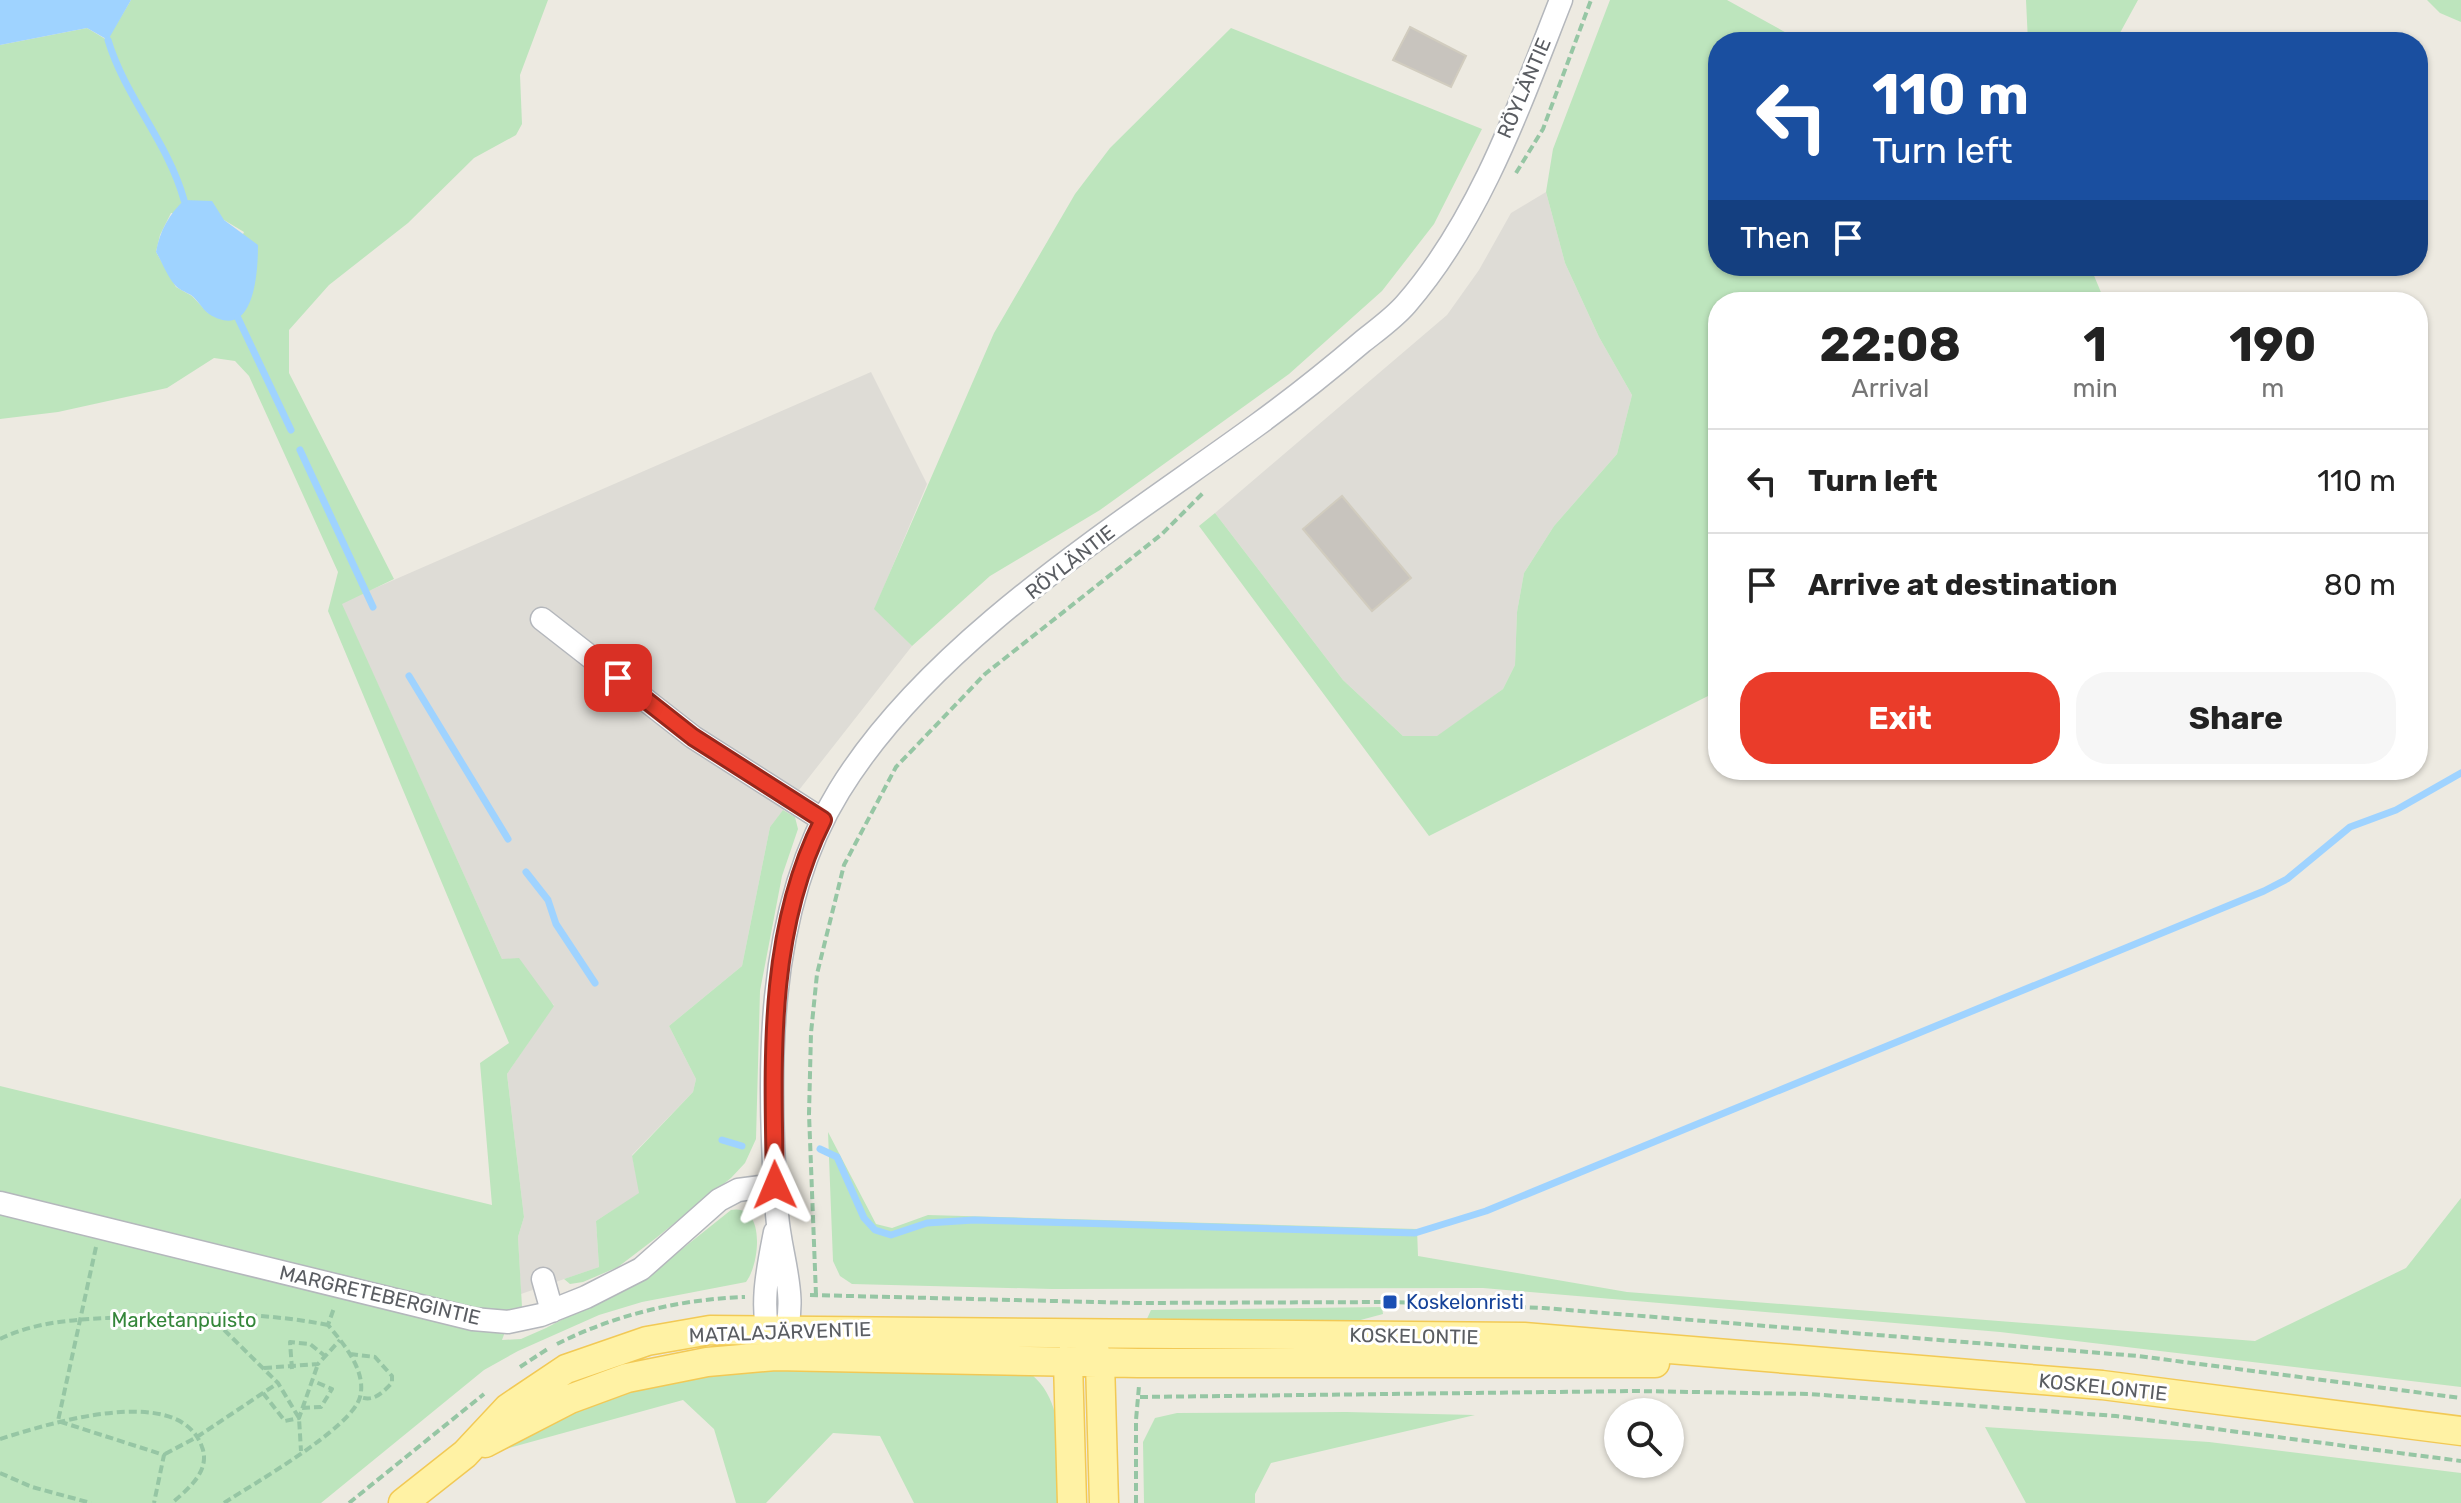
<!DOCTYPE html>
<meta charset="utf-8">
<style>
body{margin:0;font-family:Rubik,sans-serif;background:#f6f6f6;color:#222;height:100vh;display:flex;flex-direction:column;font-size:30px;white-space:nowrap}
*{box-sizing:border-box;margin:0}
p{font-size:26px;color:#767676}
.icon{flex:none;width:44px;height:44px;fill:none;stroke:currentColor;stroke-width:2;stroke-linecap:round;stroke-linejoin:round}
.map{position:relative;flex:1;overflow:hidden}
.drawer{position:absolute;left:1708px;top:292px;width:720px;height:488px;display:flex;flex-direction:column;background:#fff;border-radius:32px;box-shadow:0 2px 6px #0004}
.drawer>*{flex:none}
.hud{position:absolute;left:1708px;top:32px;width:720px;height:244px;border-radius:32px;box-shadow:0 2px 6px #0004;background:#1a4fa0;color:#fff;overflow:hidden}
.buttons{position:absolute;left:1604px;top:1398px;display:grid;gap:16px}
.buttons a{display:grid;place-items:center;width:80px;height:80px;border-radius:50%;background:#fff;box-shadow:0 2px 6px #0004;font-size:40px}
.pin{position:absolute;display:grid;place-items:center;width:68px;height:68px;color:#fff;margin:-34px;border-radius:16px;box-shadow:0 4px 12px #0006}
.me{position:absolute;width:88px;margin:-44px;rotate:359deg;stroke-linejoin:round;filter:drop-shadow(0 0 6px #0008)}
.turn{display:flex;align-items:center;gap:28px;height:168px;padding:0 32px;font-size:36px}
.turn .icon{width:104px;height:104px;stroke-width:2.5}
.turn b{display:block;font-size:56px;line-height:68px}
.then{display:flex;align-items:center;height:76px;padding:0 32px;background:#0003;gap:16px;font-size:30px}
.eta{display:flex;justify-content:space-evenly;align-items:center;height:136px;text-align:center}
.eta b{font-size:48px;font-weight:700;line-height:56px}
.primary-button{display:flex;gap:16px;margin-top:auto;padding:16px 32px}
.primary-button a{flex:1;height:92px;border-radius:32px;background:#ea3c2a;color:#fff;font-size:32px;font-weight:700;line-height:92px;text-align:center}
.primary-button a+a{background:#f6f6f6;color:#222}
ul{padding:0;list-style:none}
li{display:flex;align-items:center;gap:24px;height:104px;padding:0 32px;border-top:2px solid #e0e0e0}
li div{flex:1}
li b{display:block;font-size:30px}
li em{font-style:normal}
.map>svg:first-child{display:block}
.industrial{fill:#dedcd6}
.green{fill:#bde5bd;fill-rule:evenodd}
.water{fill:#9fd3ff}
.lines{fill:none;stroke-linecap:round;stroke-linejoin:round}
.stream{stroke:#9fd3ff;stroke-width:7}
.building{fill:#c8c4be;stroke:#d1ccbf;stroke-width:2}
.minor-casing{stroke:#b4b7bc;stroke-width:25}
.major-casing{stroke:#f2c955;stroke-width:31}
.path{stroke:#96c6a4;stroke-width:4;stroke-dasharray:8 4;stroke-linecap:butt}
.minor{stroke:#fff;stroke-width:22}
.major{stroke:#fff2a4;stroke-width:28}
.route-casing{stroke:#98271b;stroke-width:20}
.route{stroke:#ea3c2a;stroke-width:14}
.transit-dot{fill:#1a4fb4;stroke:#fff;stroke-width:3}
.labels{text-anchor:middle;stroke-width:6;stroke-linejoin:round;paint-order:stroke}
.street-label{font-size:20px;fill:#5a5d62;stroke:#fff}
.transit-label{font-size:20px;fill:#164399;stroke:#fff;text-anchor:start}
.park-label{font-size:20px;fill:#34863a;stroke:#fff}
</style>
<div class="map">
<svg width="2461" height="1503" viewBox="0 0 2461 1503">
<rect width="100%" height="100%" fill="#edeae1"/>
<!-- industrial -->
<path class="industrial" d="M1546 192 1565 263 1599 337 1632 395 1617 454 1554 526 1524 573 1517 612 1515 665 1503 689 1437 737 1403 736 1343 680 1215 513 1447 315 1479 270 1511 213Z
M871 372 927 484 875 608 912 646 770 827 742 966 669 1026 696 1079 693 1092 632 1155 640 1193 596 1221 599 1267 521 1294 518 1237 524 1217 507 1074 554 1005 502 959 341 603Z"/>
<!-- green -->
<path class="green" d="M131 0H548L520 75 522 124 516 135 474 158 408 223 329 285 289 330V373L394 579 342 604 502 959 519 958 554 1006 507 1074 524 1217 518 1237 522 1307 513 1310 502 1340 521 1339 546 1328 652 1273 731 1210C766 1203 760 1264 746 1282L642 1302 599 1315 518 1351 484 1370 321 1503H0V1086L492 1205 480 1063 509 1043 328 611 338 572 249 376 235 361 214 358 167 388 58 412 0 419V45L87 28 107 40ZM171 213 224 220 244 232 208 313 192 296 176 287 156 252 160 235Z
M1610 0H1727L1803 42H1718V266H2090L2105 302H1718V691L1429 836 1199 526 1215 513 1343 680 1403 736H1437L1503 689 1515 665 1517 612 1524 573 1554 526 1617 454 1632 395 1599 337 1565 263 1546 192 1553 149Z
M2026 0H2138L2115 42H2028Z
M2427 0H2461V22L2440 13Z
M1231 28 1482 129 1434 224 1382 291 1289 374 1100 510 990 576 912 646 874 609 994 333 1075 194 1110 148Z
M783 810 795 817 798 829 782 876 760 991 756 1139 745 1163 731 1178 656 1238 618 1267 583 1282 570 1284 564 1279 599 1267 596 1221 639 1193 632 1156 693 1092 696 1079 669 1026 742 966 770 827Z
M828 1132 876 1224 892 1228 928 1215 1417 1229 1418 1256 1627 1292 2255 1341 2406 1268 2461 1198V1387L2000 1332 1483 1288 1052 1289 852 1284 840 1276 833 1261Z
M1382 1307 1383 1314 1342 1325 1146 1321 1151 1310Z
M764 1366 1027 1371C1068 1400 1059 1458 1058 1503H914L880 1436 833 1433 766 1503H736L714 1429 683 1400 484 1455 593 1398 680 1375Z
M1346 1412 1475 1415 1271 1463 1255 1494V1503H1144L1143 1442 1155 1418 1177 1413Z
M1985 1427 2209 1442 2461 1473V1503H2026Z"/>
<!-- water -->
<path class="water" d="M0 0H131L108 40 87 28 0 45Z
M184 200 212 201 224 220 258 245C258 270 255 343 209 314 202 309 198 300 191 295 186 292 179 290 175 285 167 276 162 262 156 252 160 230 169 215 184 200Z"/>
<g class="lines">
<!-- stream -->
<path class="stream" d="M108 40C125 97 168 142 184 200
M237 316 291 430
M300 450 373 607
M409 676 508 839
M526 872 548 900 556 924 595 983
M722 1140 742 1146
M820 1149 837 1157 864 1218 875 1230 891 1235 927 1223 974 1220 1415 1233 1486 1211 2264 891 2287 879 2350 827 2396 810 2461 773"/>
</g>
<!-- building -->
<path class="building" d="M1410 27 1466 56 1451 87 1393 60Z
M1342 496 1411 578 1372 611 1303 529Z"/>
<g class="lines">
<!-- minor casing -->
<g class="minor-casing">
<path id="minor" d="M542 619 693 737 823 820
M0 1203 473 1319 508 1322 541 1315 586 1297 641 1269 719 1200 738 1190 775 1185
M543 1279 552 1311
M771 1344C759 1308 768 1268 775 1232
M781 1344C801 1302 780 1258 777 1214 767 1076 764 912 839 791 930 642 1118 526 1257 425 1294 398 1328 371 1362 342 1377 330 1394 318 1406 304 1480 219 1520 104 1561 0"/>
</g>
<!-- major casing -->
<g class="major-casing">
<path id="major" d="M1092 1347 1100 1362 1104 1503
M485 1443 570 1399 627 1378 707 1362 775 1356 1138 1363H1655
M403 1503 465 1454 508 1408 566 1369 647 1341 710 1330 1524 1337 2102 1385 2461 1431
M1072 1503 1068 1362 1076 1347"/>
</g>
<!-- path -->
<path class="path" d="M1516 173 1543 129 1591 0
M96 1247 58 1421 164 1455 154 1503
M810 1295 1135 1303 1390 1302 1543 1308 2138 1356 2461 1398
M816 1295 809 1114 811 1033 817 974 844 865 896 767 985 674 1162 534 1203 493
M207 1313 278 1383 299 1418 301 1451
M0 1339C41 1319 87 1319 132 1317 200 1313 262 1312 328 1325
M557 1344C614 1315 681 1299 745 1297
M350 1354 375 1357 392 1376V1383C382 1393 374 1402 360 1397
M520 1367 549 1348
M264 1368 318 1364 340 1340
M292 1369 290 1342 310 1344 325 1356
M263 1393 285 1421 299 1418 318 1364
M1140 1397 1636 1391 1809 1394 2116 1416 2461 1461
M302 1408 321 1407 332 1389 311 1380
M0 1439C45 1425 179 1381 202 1447 211 1471 188 1489 172 1503
M165 1454 197 1437 278 1383
M0 1473 32 1487 91 1503
M224 1503C253 1484 352 1428 360 1397 367 1371 343 1343 328 1325L334 1308
M349 1503 484 1394
M1136 1503V1420L1139 1386"/>
<!-- minor -->
<use href="#minor" class="minor"/>
<!-- major -->
<use href="#major" class="major"/>
</g>
<g class="lines">
<!-- route casing -->
<g class="route-casing">
<path id="route" d="M618 678 693 737 823 820C766 933 773 1062 775 1185"/>
</g>
<!-- route -->
<use href="#route" class="route"/>
</g>
<!-- markers -->
<rect class="transit-dot" x="1382" y="1294" width="16" height="16" rx="4"/>
<g class="labels">
<!-- street labels -->
<g class="street-label">
<text transform="translate(1524 88) rotate(-67)" y="7">RÖYLÄNTIE</text>
<text transform="translate(1070 562) rotate(-38)" y="7">RÖYLÄNTIE</text>
<text transform="translate(380 1295) rotate(13)" y="7">MARGRETEBERGINTIE</text>
<text transform="translate(780 1332) rotate(-2)" y="7">MATALAJÄRVENTIE</text>
<text transform="translate(1414 1336) rotate(1)" y="7">KOSKELONTIE</text>
<text transform="translate(2103 1387) rotate(6)" y="7">KOSKELONTIE</text>
</g>
<!-- transit labels -->
<g class="transit-label">
<text x="1406" y="1309">Koskelonristi</text>
</g>
<!-- park labels -->
<g class="park-label">
<text x="184" y="1327">Marketanpuisto</text>
</g>
</g>
</svg>
<div class="buttons">
<a><svg class="icon" aria-label="search" viewBox="0 0 24 24"><circle cx="10" cy="10" r="6"/><path d="M15 15l6 6"/></svg></a>
</div>
<div class="pin" style="left:618px;top:678px;background:#d93025"><svg class="icon" aria-label="arrive" viewBox="0 0 24 24"><path d="M6 21V4h12l-3 4 3 4H6"/></svg></div>
<svg class="me" style="left:775px;top:1185px" viewBox="-20 -20 40 40"><path d="M0-17L14 15 0 8-14 15z" fill="#ea3c2a" stroke="#fff" stroke-width="4"/></svg>
<div class="hud">
<div class="turn"><svg class="icon" aria-label="left" viewBox="0 0 24 24"><path d="M17 20v-9H6M10 6l-5 5 5 5"/></svg><div><b>110 m</b>Turn left</div></div>
<div class="then">Then<svg class="icon" aria-label="arrive" viewBox="0 0 24 24"><path d="M6 21V4h12l-3 4 3 4H6"/></svg></div>
</div>
<section class="drawer">
<div class="eta">
<div><b>22:08</b><p>Arrival</p></div>
<div><b>1</b><p>min</p></div>
<div><b>190</b><p>m</p></div>
</div>
<ul>
<li><svg class="icon" aria-label="left" viewBox="0 0 24 24"><path d="M17 20v-9H6M10 6l-5 5 5 5"/></svg><div><b>Turn left</b></div><em>110 m</em></li>
<li><svg class="icon" aria-label="arrive" viewBox="0 0 24 24"><path d="M6 21V4h12l-3 4 3 4H6"/></svg><div><b>Arrive at destination</b></div><em>80 m</em></li>
</ul>
<div class="primary-button"><a>Exit</a><a>Share</a></div>
</section>
</div>
